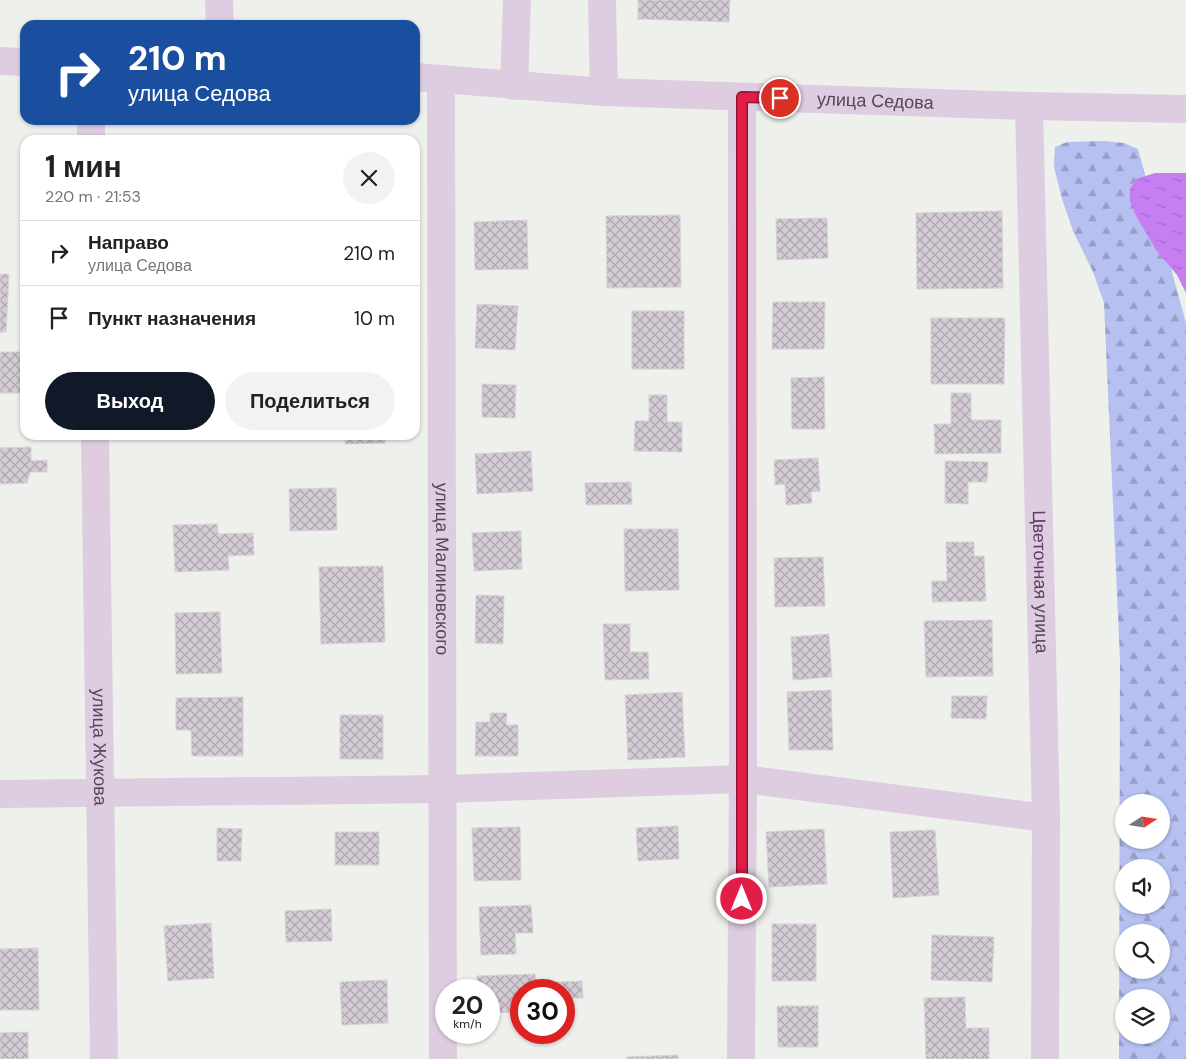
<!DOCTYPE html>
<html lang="ru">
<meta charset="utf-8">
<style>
body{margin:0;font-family:"DM Sans",sans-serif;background:#f2f2f2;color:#222;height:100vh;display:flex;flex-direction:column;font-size:19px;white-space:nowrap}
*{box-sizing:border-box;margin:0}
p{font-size:16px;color:#767676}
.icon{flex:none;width:28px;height:28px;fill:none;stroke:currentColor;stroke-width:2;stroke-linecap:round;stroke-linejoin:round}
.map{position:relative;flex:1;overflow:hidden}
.side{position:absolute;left:20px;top:135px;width:400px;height:305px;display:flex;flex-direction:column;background:#fff;border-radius:15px;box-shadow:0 1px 4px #0004}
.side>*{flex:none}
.banner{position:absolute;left:20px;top:20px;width:400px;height:105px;border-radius:15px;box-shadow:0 1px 4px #0004;background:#1a4fa0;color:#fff;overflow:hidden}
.needle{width:32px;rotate:78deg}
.tools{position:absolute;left:1115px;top:794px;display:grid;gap:10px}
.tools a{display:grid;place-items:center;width:55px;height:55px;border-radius:50%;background:#fff;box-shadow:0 1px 4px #0004;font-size:25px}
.speed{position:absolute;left:435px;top:979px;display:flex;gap:10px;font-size:25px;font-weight:700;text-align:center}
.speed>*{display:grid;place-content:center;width:65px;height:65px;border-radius:50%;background:#fff;box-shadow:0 1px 4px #0004;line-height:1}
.speed small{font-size:12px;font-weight:400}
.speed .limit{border:8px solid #d22;background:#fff;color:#111}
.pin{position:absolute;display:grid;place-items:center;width:42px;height:42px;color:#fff;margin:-21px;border:2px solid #fff;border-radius:50%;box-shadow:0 1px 5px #0007}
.me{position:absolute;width:55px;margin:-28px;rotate:0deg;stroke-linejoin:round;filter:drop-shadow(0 0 4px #0008)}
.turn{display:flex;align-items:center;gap:18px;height:105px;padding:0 25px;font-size:22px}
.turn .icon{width:65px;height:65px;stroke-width:2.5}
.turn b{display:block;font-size:35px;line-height:42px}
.round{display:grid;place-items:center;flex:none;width:52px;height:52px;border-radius:26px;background:#f2f2f2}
.summary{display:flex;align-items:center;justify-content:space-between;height:85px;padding:0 25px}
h1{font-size:30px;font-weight:700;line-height:38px}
.primary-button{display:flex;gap:10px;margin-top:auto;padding:10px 25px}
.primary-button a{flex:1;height:58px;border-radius:30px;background:#111827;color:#fff;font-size:20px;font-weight:700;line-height:58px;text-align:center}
.primary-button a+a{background:#f2f2f2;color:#222}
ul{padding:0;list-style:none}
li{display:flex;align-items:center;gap:15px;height:65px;padding:0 25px;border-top:1px solid #e0e0e0}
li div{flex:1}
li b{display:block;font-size:19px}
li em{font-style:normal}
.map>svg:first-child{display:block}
.forest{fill:url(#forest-firs);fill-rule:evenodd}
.water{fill:url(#water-ripples)}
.building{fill:url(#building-cross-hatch);stroke:#d9d0d8}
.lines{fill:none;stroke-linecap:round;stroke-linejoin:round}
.minor{stroke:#decce1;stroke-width:28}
.route-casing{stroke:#92132f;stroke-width:12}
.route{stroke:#e11d48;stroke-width:9}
.labels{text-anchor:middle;stroke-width:4.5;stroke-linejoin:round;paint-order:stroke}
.street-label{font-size:18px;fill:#59435c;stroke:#fff}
</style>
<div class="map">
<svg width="1186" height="1059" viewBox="0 0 1186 1059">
<defs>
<pattern id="forest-firs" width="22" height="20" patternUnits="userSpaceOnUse" patternTransform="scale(1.25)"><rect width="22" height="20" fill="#b6c1f2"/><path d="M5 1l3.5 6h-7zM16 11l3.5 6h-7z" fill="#979ec7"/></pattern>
<pattern id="water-ripples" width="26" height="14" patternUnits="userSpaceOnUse" patternTransform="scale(1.25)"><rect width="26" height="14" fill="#c87ef3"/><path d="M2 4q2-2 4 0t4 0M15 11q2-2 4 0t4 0" fill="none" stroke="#a569c8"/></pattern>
<pattern id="building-cross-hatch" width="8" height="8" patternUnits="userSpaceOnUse" patternTransform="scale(1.25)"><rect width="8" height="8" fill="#d4ccd5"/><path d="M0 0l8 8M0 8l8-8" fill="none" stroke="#afa7b0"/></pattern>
</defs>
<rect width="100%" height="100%" fill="#eef0ec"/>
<!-- forest -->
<path class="forest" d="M1104 141 1124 143 1138 149 1186 323V1059H1119L1120 660 1104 303 1093 272 1073 231 1062 199 1054 167 1055 147 1067 142ZM1124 802H1161V840H1124ZM1124 868H1161V905H1124ZM1124 932H1161V970H1124ZM1124 998H1161V1035H1124Z"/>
<!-- water -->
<path class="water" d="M1155 173H1186V293L1177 275 1156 250 1136 216 1130 201V189L1136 179Z"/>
<!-- building -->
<path class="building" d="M638 0H730L729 22 638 19Z
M1002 211 1003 288 917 289 916 213Z
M680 215 681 287 607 288 606 216Z
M827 218 828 258 777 260 776 219Z
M527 220 528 269 475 270 474 222Z
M0 274H9L6 332H0Z
M773 302H825L824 349H772Z
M477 304 518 306 515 350 475 348Z
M632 311H684V369H632Z
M931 318H1005L1004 384H931Z
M0 352H25V393H0Z
M824 377 825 429H792L791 378Z
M482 384 516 385 515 418 482 417Z
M951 393H971V420H1001V453L935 454 934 424H951Z
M649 395H667V422H682V452L634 451 635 421H649Z
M345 435H385V443L345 444Z
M31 447V461L47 460V472H30L27 483 0 484V448Z
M531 451 533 491 477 494 475 454Z
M818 458 820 491 811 492 812 503 786 505 785 484 775 485 774 460Z
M945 461 988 462 987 482H968V504L945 503Z
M631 482 632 504 586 505 585 483Z
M336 488 337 530 290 531 289 489Z
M217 524 218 534 253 533 254 555 228 556 229 570 175 572 173 525Z
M624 529H678L679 590 625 591Z
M521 531 522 569 474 571 472 533Z
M946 542H974V556H984L986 601 932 602V581H947Z
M823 557 825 606 775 607 774 558Z
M383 566 385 642 321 644 319 567Z
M476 595 504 596 503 644 475 643Z
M220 612 222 673 176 674 175 613Z
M992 620 993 676 926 677 924 621Z
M603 624H630V652H648L649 679 605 680Z
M829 634 832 677 793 680 791 637Z
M831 690 833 750H789L787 692Z
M682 692 685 757 628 760 625 695Z
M952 696H987L986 719 951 718Z
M243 697V756H192L191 730H176V698Z
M490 713H507L506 725H518V756H475L476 722H490Z
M340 715H383V759H340Z
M678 826 679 859 638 861 636 828Z
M520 827 521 880 474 881 472 828Z
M217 828 242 829 241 861H217Z
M824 829 827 884 769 887 766 832Z
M935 830 939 895 893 898 890 832Z
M335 832H379V865H335Z
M531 905 533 933H515L516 954 481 955 479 907Z
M331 909 332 941 286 942 285 911Z
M211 923 214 978 168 981 164 926Z
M772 924H816V981H772Z
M932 935 994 937 992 982 931 980Z
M38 948 39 1010H0V949Z
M535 974 536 983 582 981 583 998H564V990H521V1012L489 1013V990H477V976Z
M387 980 388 1023 342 1025 340 982Z
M965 997 966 1028H989V1059H926L924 998Z
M777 1006H818V1047H778Z
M28 1032V1059H0V1033Z
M678 1055V1059H627V1057Z"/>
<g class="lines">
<!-- minor -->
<g class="minor">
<path d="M219 0 220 25"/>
<path d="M602 0 604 92"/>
<path d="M0 61 25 62"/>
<path id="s1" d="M415 77 604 92 1029 106 1186 109"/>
<path id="s2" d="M441 79 443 1059"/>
<path d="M514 86 517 0"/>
<path id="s3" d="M1029 106 1046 818 1045 1059"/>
<path d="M91 120V140"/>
<path id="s4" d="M95 435 104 1059"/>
<path d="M0 794 444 789 743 779 1046 818"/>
<path d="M741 1059 743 779 742 97"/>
</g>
</g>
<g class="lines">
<!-- route casing -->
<g class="route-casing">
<path id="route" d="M742 899V97L780 98"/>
</g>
<!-- route -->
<use href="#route" class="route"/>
</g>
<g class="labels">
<!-- street labels -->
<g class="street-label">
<text dy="6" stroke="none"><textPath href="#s1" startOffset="461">улица Седова</textPath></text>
<text dy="6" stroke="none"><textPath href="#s2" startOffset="490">улица Малиновского</textPath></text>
<text dy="6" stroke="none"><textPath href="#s3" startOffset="476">Цветочная улица</textPath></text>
<text dy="6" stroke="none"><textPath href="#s4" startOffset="312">улица Жукова</textPath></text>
</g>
</g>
</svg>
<div class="tools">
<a><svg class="needle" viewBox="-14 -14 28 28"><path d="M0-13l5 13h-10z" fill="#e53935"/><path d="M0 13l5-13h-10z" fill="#767676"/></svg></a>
<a><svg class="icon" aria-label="sound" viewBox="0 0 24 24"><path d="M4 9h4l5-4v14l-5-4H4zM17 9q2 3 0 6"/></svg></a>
<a><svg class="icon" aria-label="search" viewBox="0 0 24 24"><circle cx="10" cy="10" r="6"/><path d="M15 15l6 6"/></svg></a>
<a><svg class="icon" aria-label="layers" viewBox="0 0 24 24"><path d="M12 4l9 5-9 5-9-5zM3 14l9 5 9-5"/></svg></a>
</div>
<div class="speed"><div>20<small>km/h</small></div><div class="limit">30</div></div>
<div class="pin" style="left:780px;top:98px;background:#d93025"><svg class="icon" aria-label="arrive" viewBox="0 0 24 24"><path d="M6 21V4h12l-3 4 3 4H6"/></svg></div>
<svg class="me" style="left:742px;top:899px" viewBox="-20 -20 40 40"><circle r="17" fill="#e11d48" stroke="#fff" stroke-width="3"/><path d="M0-11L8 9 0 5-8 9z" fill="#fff"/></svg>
<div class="banner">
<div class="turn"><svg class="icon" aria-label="right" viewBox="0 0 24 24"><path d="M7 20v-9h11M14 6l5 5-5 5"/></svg><div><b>210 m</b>улица Седова</div></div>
</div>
<section class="side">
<div class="summary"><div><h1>1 мин</h1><p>220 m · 21:53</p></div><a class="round"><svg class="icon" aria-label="close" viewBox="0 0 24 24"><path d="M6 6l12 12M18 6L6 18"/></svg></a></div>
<ul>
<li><svg class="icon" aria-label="right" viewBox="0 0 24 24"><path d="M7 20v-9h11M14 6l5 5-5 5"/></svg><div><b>Направо</b><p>улица Седова</p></div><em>210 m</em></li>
<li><svg class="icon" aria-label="arrive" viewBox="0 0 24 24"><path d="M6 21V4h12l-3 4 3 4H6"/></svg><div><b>Пункт назначения</b></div><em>10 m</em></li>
</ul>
<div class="primary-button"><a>Выход</a><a>Поделиться</a></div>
</section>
</div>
